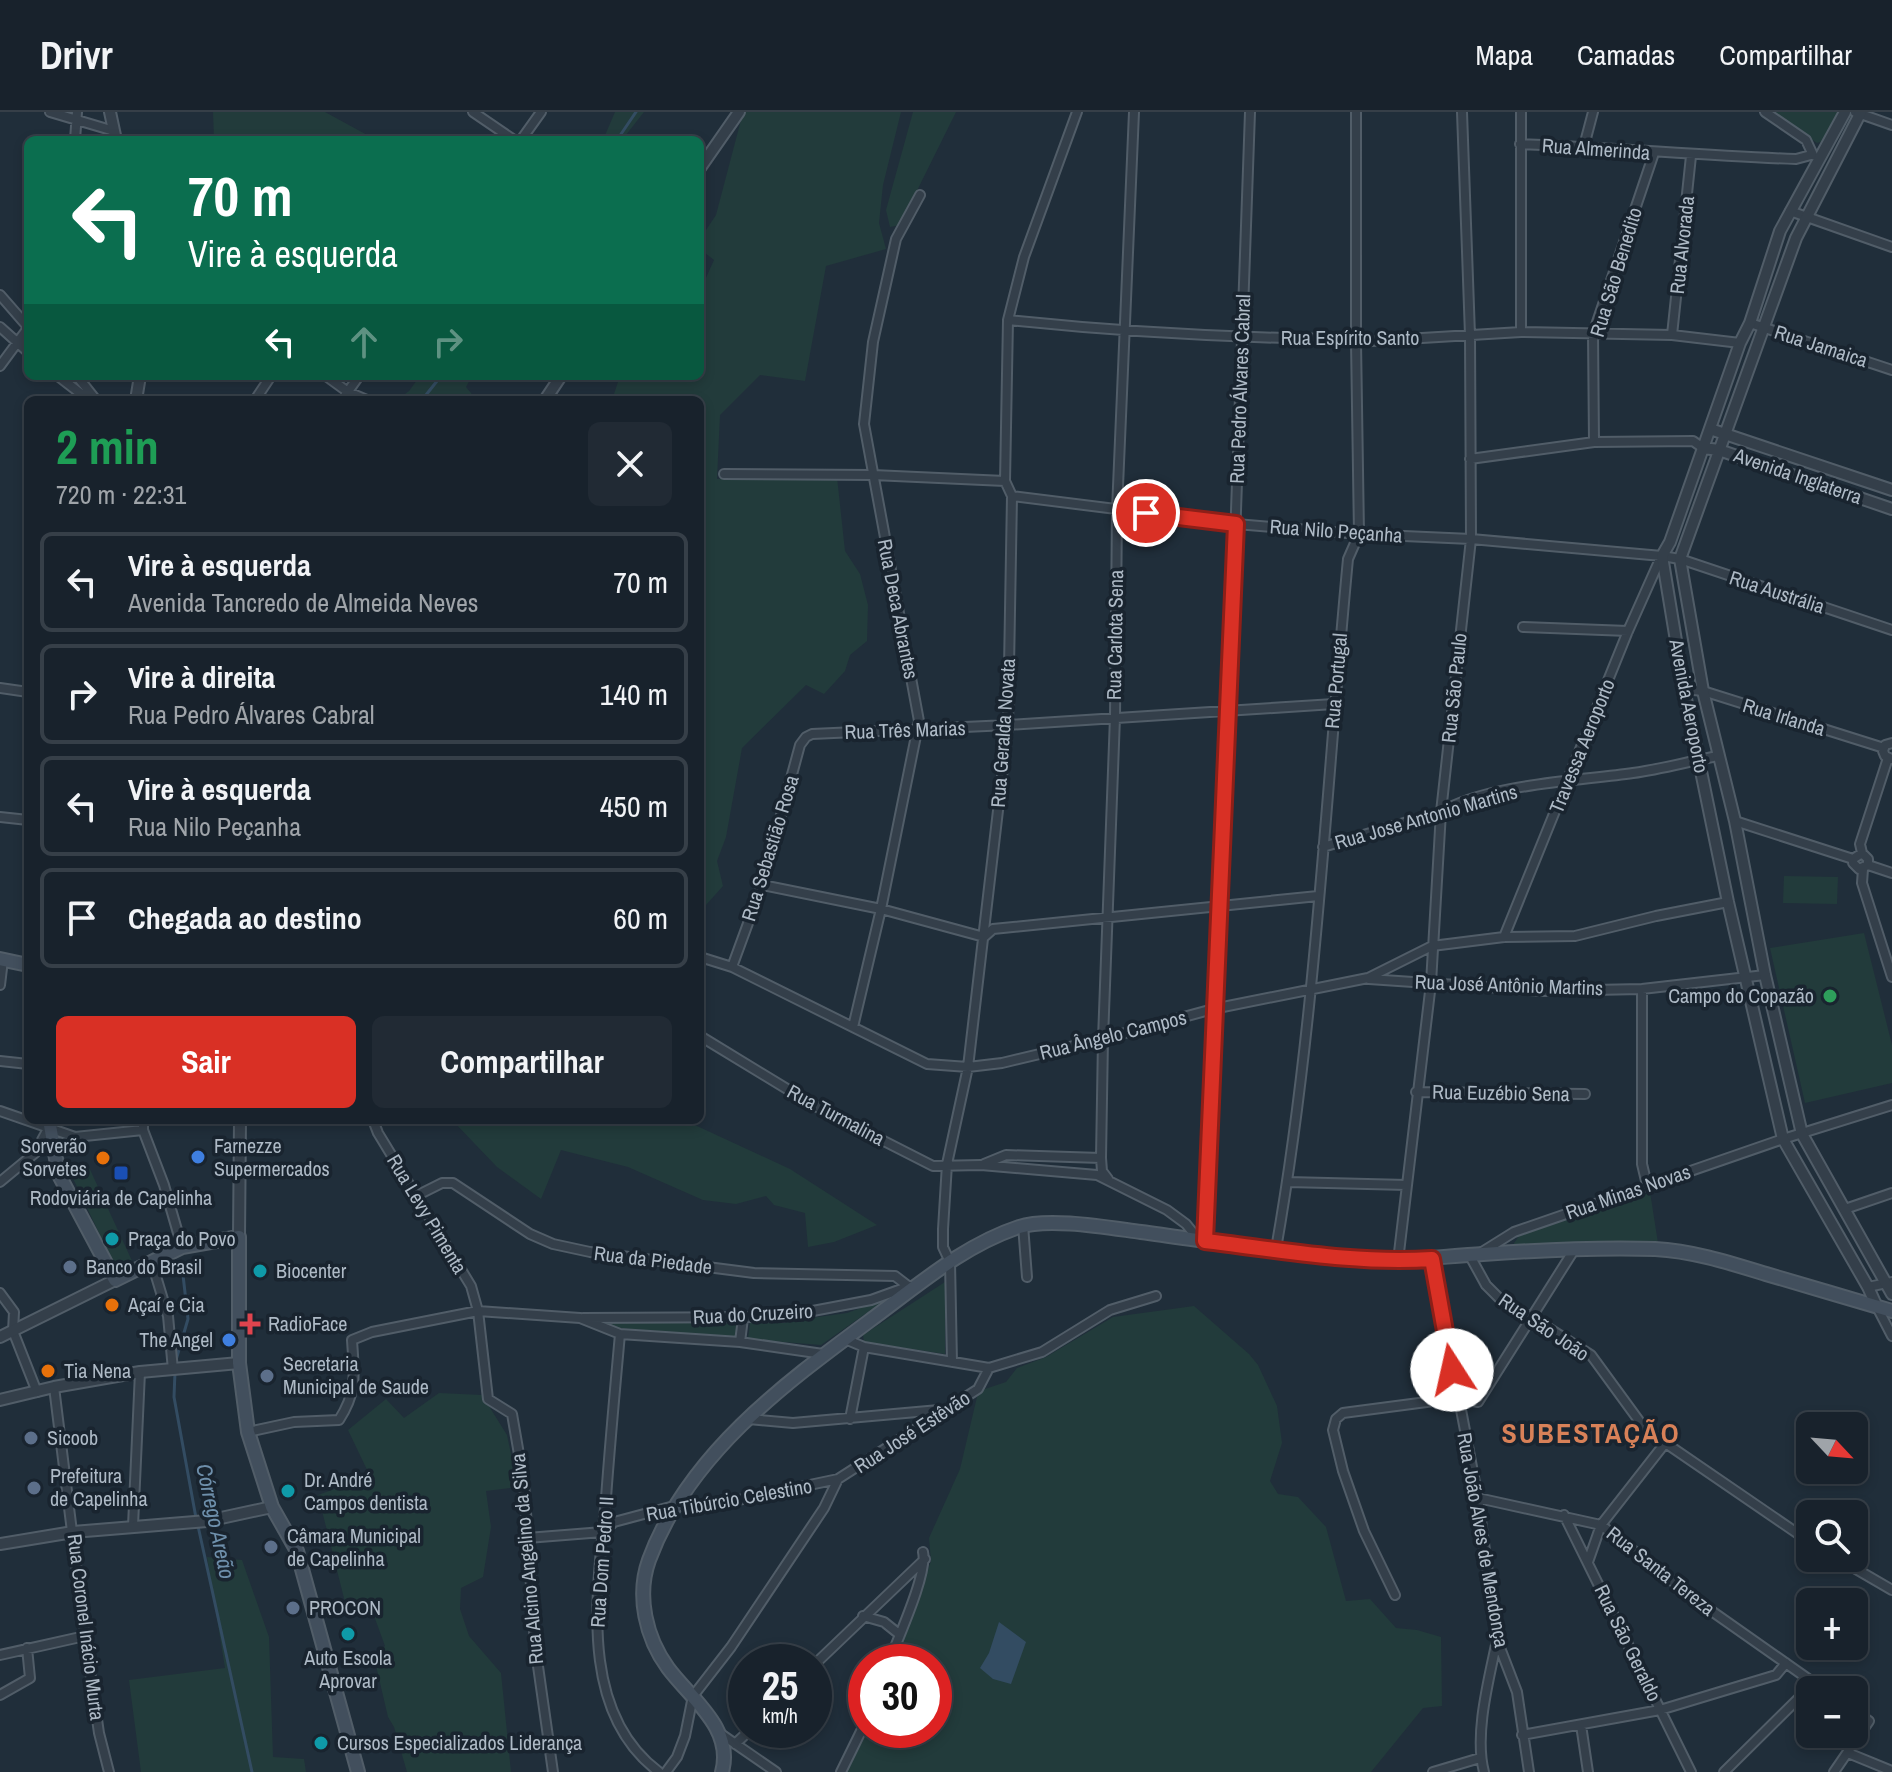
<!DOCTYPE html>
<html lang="pt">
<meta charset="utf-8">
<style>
body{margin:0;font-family:"Archivo Narrow",sans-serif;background:#212a34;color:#f1f3f6;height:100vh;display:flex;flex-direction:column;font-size:30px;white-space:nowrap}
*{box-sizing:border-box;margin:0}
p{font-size:26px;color:#9fa4a9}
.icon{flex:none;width:44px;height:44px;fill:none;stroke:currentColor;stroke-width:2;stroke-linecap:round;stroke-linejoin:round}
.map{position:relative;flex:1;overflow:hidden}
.sheet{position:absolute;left:24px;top:284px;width:680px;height:728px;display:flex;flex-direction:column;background:#18222c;border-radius:12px;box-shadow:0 4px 12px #0003,0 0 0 2px #363f48}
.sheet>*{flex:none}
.hud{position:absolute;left:24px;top:24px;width:680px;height:244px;border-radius:12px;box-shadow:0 4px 12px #0003,0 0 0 2px #363f48;background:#0b6e4f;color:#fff;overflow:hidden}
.needle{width:52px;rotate:116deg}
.tools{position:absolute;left:1796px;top:1300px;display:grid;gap:16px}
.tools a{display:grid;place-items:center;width:72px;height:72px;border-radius:12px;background:#18222c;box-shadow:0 4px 12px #0003,0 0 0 2px #363f48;font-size:40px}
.speed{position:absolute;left:728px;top:1532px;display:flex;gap:16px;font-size:40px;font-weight:700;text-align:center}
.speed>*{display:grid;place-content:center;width:104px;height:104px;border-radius:50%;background:#18222c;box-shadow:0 4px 12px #0003,0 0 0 2px #363f48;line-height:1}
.speed small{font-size:20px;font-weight:400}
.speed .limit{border:12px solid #d22;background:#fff;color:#111}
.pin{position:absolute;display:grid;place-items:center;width:68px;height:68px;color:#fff;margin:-34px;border:4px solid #fff;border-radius:50%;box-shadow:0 2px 8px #0007}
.me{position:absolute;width:88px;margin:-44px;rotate:350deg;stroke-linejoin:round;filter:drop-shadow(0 0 6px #0008)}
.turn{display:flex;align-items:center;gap:28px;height:168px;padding:0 32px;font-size:36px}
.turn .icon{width:104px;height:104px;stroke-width:2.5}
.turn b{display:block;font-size:56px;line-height:68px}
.lanes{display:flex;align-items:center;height:76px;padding:0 32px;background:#0003;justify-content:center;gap:40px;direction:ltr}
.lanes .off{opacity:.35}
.round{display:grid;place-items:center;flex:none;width:84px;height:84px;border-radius:12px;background:#212a34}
.summary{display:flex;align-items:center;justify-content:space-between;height:136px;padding:0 32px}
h1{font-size:48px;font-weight:700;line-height:60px;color:#1e9e55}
.primary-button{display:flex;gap:16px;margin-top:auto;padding:16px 32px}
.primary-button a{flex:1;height:92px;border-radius:12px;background:#d93025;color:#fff;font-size:32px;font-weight:700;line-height:92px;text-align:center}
.primary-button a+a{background:#212a34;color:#f1f3f6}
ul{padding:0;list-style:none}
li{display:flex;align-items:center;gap:24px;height:100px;margin:0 16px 12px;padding:0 16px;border:4px solid #363f48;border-radius:12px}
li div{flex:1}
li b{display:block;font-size:30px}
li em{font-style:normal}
header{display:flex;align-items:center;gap:48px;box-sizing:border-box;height:112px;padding:0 40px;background:#18222c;border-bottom:2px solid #363f48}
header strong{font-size:38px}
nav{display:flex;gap:44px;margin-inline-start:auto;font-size:28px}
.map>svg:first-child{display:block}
.green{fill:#223b3b}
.water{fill:#334c62}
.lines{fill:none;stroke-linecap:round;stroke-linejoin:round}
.stream{stroke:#334c62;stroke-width:3}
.minor-casing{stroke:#515d68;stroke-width:12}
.tertiary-casing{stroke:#515d68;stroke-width:14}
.secondary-casing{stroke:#515d68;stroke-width:16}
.minor{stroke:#343f4a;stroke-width:8}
.tertiary{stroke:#343f4a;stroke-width:10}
.secondary{stroke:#424f5d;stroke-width:12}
.route-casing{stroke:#8d1f18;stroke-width:20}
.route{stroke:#d93025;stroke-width:14}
.leisure-dot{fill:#2e9e5b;stroke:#19242f;stroke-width:3}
.shop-dot{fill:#3f7fe0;stroke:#19242f;stroke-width:3}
.food-dot{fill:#e8710a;stroke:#19242f;stroke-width:3}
.transit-dot{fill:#1a4fb4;stroke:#19242f;stroke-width:3}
.culture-dot{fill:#0f9aa8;stroke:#19242f;stroke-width:3}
.service-dot{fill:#5c6f8a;stroke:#19242f;stroke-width:3}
.health-dot{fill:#e0444e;stroke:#19242f;stroke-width:3}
.labels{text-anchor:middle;stroke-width:7;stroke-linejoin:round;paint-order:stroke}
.street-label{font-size:20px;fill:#aebac6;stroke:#19242f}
.poi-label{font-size:20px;fill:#aebac6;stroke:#19242f;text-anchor:start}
.water-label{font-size:22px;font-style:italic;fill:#6e8fab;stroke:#19242f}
.district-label{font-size:28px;font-weight:bold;letter-spacing:2px;fill:#d88158;stroke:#19242f}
</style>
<header>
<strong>Drivr</strong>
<nav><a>Mapa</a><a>Camadas</a><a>Compartilhar</a></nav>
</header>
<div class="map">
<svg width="1892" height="1660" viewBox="0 0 1892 1660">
<rect width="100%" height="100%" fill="#202e3a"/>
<!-- green -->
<path class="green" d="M213 0H325L369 24 371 28 214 27Z
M615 0H644L622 28H603Z
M746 0H901L883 73 879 111 886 137 826 154 805 269 760 263 720 303 717 367 837 365 845 439 860 462 868 493 867 529 850 543 845 559 824 582 806 573 742 636 726 725 717 749 723 774 706 793H700V288H612L620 264H700V179L714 148 700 137V127L716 103 741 8Z
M913 0H956L900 113 890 115 886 98Z
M1772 0H1838L1823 29 1817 31Z
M420 264H472L466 275 475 286 397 288 409 279Z
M1784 764 1838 765 1837 792 1783 791Z
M1864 821 1892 933V971L1805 991 1770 836Z
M452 1008H684L790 1057 877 1113 834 1130 808 1135 805 1101 774 1093 766 1084 736 1092 703 1088 628 1055 561 1038 541 1087 497 1055Z
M87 1051 133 1151 117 1159 70 1060Z
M1650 1080 1658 1131 1605 1130 1510 1137 1519 1124Z
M945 1170V1242L864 1230 863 1223Z
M888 1186 821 1233 748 1227 750 1211 789 1209 847 1201Z
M1194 1194 1249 1242 1258 1253 1277 1294 1282 1331 1270 1369 1278 1382 1298 1385 1326 1415 1346 1489 1370 1487 1396 1516 1417 1518 1441 1525 1442 1594 1423 1596 1371 1660H845L869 1618H934V1550H895L931 1449 929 1426 960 1357 977 1285 985 1277 1006 1270 1017 1256 1046 1245 1113 1205Z
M597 1209 738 1211 736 1226 620 1216Z
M439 1281 482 1283 507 1323 518 1375 486 1379 491 1415 483 1465 461 1476 460 1497 469 1524 501 1561 511 1660H407L394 1615 388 1605 374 1545 385 1534 373 1501 345 1490 318 1383 370 1364 348 1318 386 1287 404 1306Z
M207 1445 242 1448 269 1525 273 1645 304 1647 306 1660H141L129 1568 225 1556Z"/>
<!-- water -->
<path class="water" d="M999 1510 1026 1530 1011 1572 993 1567 980 1556 989 1541Z"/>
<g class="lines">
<!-- stream -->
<path class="stream" d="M617 28 636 0
M422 288 441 264
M176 1248 188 1207 183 1163
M175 1260 174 1285 196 1406
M198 1414 252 1660"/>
<!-- minor casing -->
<g class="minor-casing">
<path id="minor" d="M50 0 114 19
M473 0 514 28
M1765 0 1806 28 1813 43
M1855 0 1892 13
M75 28 77 0
M521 28 541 0
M1520 32C1612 35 1704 44 1796 47L1811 43
M1584 34 1593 0
M1790 99 1892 135
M0 183 28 215
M1008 208C1121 220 1232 226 1345 227L1356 230 1521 220 1672 223 1740 231
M1750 211 1892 258
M0 215 28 240
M1521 220V0
M1672 223 1691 44
M0 254 28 216
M58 264 89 288
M77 264 96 288
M326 264 348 280 367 288
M255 288 271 264
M342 288 359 264
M1594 330 1593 222 1654 41
M1470 347 1594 330 1693 329 1703 336
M724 362 873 363 1005 369
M1012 384 1236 412 1359 422 1471 427 1662 444 1680 447 1892 518
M1523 515 1628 519
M0 576 28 580
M1684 577 1703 579 1884 636
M1892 631 1885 633 1883 639 1885 644 1892 647
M0 705 28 708
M1735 709 1853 747
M1323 735 1441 700C1488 672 1578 669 1633 661 1662 657 1690 649 1718 644
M1862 741 1853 747V751L1859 757 1868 753V747L1862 741 1860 732 1888 646
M1868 753 1892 761
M1863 757 1862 771 1892 865
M762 773 881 797 984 825 993 817 1318 784
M1504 825 1628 519 1661 445
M700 845 732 855 927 952 968 955 1002 951 1103 927 1213 897 1368 866 1432 834 1504 825 1575 824 1656 804 1728 790
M732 855 762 773 800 633 806 625 812 622 1008 613 1334 592
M1369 867 1543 879 1642 877 1765 863
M0 873 3 848
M1642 877V1052L1647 1073
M853 915 881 797 919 609 864 312 873 230 896 127 920 83
M700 924 815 994 933 1054 981 1053 1097 1063 1167 1098 1186 1112 1199 1128
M0 949 28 952
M1416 980 1585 982
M0 999 75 1025 143 1018
M143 1008V1018L164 1073 182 1135
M373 1008 378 1021 471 1174 478 1199 488 1287 512 1302 524 1371 535 1533 553 1660
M984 1052 1006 1043 1101 1046
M1108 1067 1102 1059 1101 1046 1103 927 1115 605 1117 398 1134 0
M0 1070 35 1041 49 1015
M1288 1070 1407 1073
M416 1084 442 1071H453L530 1122 553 1132 590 1140 754 1161 895 1164 908 1174
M1845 1097 1892 1081
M1023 1113 1027 1165
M1205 1129 1229 598 1250 0
M1276 1137C1316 909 1326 677 1348 447L1359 422 1356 230V0
M1482 1140 1514 1120 1783 1027 1892 993
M1470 1144 1486 1173 1507 1194 1533 1206 1591 1243 1645 1317 1810 1430
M1432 1147 1478 1386 1497 1528 1517 1580 1529 1660
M1398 1149 1431 871 1441 700 1471 427 1470 223 1462 0
M152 1151 168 1204 173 1258
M1868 1175 1892 1170
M0 1181 14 1200 13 1219 37 1280
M1877 1195 1892 1224
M583 1206 781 1205 871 1188 910 1174
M620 1222C615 1277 610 1331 606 1386 598 1476 576 1598 659 1660
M845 1227 864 1235 989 1256 1042 1240 1110 1198 1156 1184
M740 1230 743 1206
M952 1250 950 1150 943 1135V1117L947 1052 968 955 1008 613 1012 384 1005 369 1008 208 1024 145 1077 0
M54 1275 85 1524 99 1621 109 1660
M749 1307 793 1311 939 1298
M850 1307 864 1235
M248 1320 294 1310 339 1308C358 1279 354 1261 352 1228L372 1220 478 1199 580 1206 620 1222 740 1230 823 1242
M1478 1386 1601 1413 1703 1493 1824 1578
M1564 1403 1691 1660
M133 1414 140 1260
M527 1426 603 1420 614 1410 674 1394H710L838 1367
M1837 1446 1892 1478
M1588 1450 1601 1413 1666 1330
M1395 1483 1364 1419 1343 1359 1333 1318 1336 1307 1343 1301 1457 1286 1478 1290 1574 1138
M863 1504 884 1510 899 1522
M0 1543 85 1524
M889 1550C898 1526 928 1461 923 1440
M814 1553 925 1447
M0 1583 30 1566 27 1536
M1581 1613 1588 1660
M721 1622 776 1660
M1522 1623 1660 1598 1776 1563 1786 1551
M735 1632 750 1618
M1848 1641 1892 1659
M666 1660 677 1645 685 1624 693 1584 731 1535 824 1396 838 1367 978 1277 989 1256
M841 1660 866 1609
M1433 1660 1480 1646
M1484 1660C1474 1622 1489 1567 1497 1528
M1724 1660 1814 1571
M1834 1660 1869 1609 1854 1599"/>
</g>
<!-- tertiary casing -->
<g class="tertiary-casing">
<path id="tertiary" d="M110 0 116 28
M1845 0 1780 119 1750 211 1740 231 1670 430 1662 444 1684 577 1728 790 1783 1027 1868 1175 1877 1195
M1861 0 1796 126 1680 447 1703 579 1735 709 1765 863 1802 1022 1892 1182
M700 56 739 0
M136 288 140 264
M545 288 561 264
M1710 317 1892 378
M1703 336 1719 338 1892 397
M239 1125 240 1008
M0 1225 115 1168
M0 1288 54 1275 140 1260 239 1251
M0 1432 73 1420 207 1409 272 1395"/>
</g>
<!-- secondary casing -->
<g class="secondary-casing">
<path id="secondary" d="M0 847 28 853
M49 1008 59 1063 115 1168 182 1135 239 1125V1251L248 1320 272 1395 297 1439 358 1660
M722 1660C734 1616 691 1587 668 1556 646 1526 636 1484 649 1448 689 1339 791 1267 880 1201 923 1169 967 1132 1019 1115 1049 1105 1110 1116 1141 1120 1206 1129 1271 1139 1336 1146 1386 1152 1433 1145 1483 1142 1540 1138 1598 1135 1655 1137 1693 1139 1730 1151 1766 1162 1808 1174 1850 1187 1892 1199"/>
</g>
<!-- minor -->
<use href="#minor" class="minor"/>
<!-- tertiary -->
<use href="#tertiary" class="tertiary"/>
<!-- secondary -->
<use href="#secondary" class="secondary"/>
</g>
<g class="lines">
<!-- route casing -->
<g class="route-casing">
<path id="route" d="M1146 401 1236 412 1205 1129C1281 1138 1355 1152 1432 1147L1452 1258"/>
</g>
<!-- route -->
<use href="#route" class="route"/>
</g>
<!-- markers -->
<circle class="leisure-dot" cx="1830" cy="884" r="8"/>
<g class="shop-dot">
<circle cx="198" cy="1045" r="8"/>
<circle cx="229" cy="1228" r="8"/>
</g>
<g class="food-dot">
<circle cx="103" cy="1046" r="8"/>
<circle cx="112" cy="1193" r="8"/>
<circle cx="48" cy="1259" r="8"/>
</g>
<rect class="transit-dot" x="113" y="1053" width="16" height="16" rx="4"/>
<g class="culture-dot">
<circle cx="112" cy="1127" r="8"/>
<circle cx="260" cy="1159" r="8"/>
<circle cx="288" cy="1379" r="8"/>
<circle cx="348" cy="1522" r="8"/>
<circle cx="321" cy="1631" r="8"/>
</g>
<g class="service-dot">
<circle cx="70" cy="1155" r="8"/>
<circle cx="267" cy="1264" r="8"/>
<circle cx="31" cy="1326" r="8"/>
<circle cx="34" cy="1376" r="8"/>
<circle cx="271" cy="1435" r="8"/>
<circle cx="293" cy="1496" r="8"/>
</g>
<path class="health-dot" d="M246 1200h8v8h8v8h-8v8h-8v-8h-8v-8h8z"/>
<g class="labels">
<!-- street labels -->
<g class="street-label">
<text transform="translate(1596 37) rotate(4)" y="7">Rua Almerinda</text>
<text transform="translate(1682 133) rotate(-84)" y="7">Rua Alvorada</text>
<text transform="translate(1616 160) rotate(-73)" y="7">Rua São Benedito</text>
<text x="1350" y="233">Rua Espírito Santo</text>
<text transform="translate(1821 234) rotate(18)" y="7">Rua Jamaica</text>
<text transform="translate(1240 277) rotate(-88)" y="7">Rua Pedro Álvares Cabral</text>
<text transform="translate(1798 364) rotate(19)" y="7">Avenida Inglaterra</text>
<text transform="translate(1336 419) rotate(4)" y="7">Rua Nilo Peçanha</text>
<text transform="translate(1777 480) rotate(18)" y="7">Rua Austrália</text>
<text transform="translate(898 497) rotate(79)" y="7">Rua Deca Abrantes</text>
<text transform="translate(1115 523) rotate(-89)" y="7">Rua Carlota Sena</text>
<text transform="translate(1336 569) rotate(-85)" y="7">Rua Portugal</text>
<text transform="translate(1454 576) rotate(-84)" y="7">Rua São Paulo</text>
<text transform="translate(1689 594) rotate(79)" y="7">Avenida Aeroporto</text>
<text transform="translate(1784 605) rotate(17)" y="7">Rua Irlanda</text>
<text transform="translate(905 618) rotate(-2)" y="7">Rua Três Marias</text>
<text transform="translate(1003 621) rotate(-86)" y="7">Rua Geralda Novata</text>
<text transform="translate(1582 634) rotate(-68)" y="7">Travessa Aeroporto</text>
<text transform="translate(1426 705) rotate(-16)" y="7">Rua Jose Antonio Martins</text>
<text transform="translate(770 736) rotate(-73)" y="7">Rua Sebastião Rosa</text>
<text transform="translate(1509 873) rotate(2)" y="7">Rua José Antônio Martins</text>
<text transform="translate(1113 923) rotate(-14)" y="7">Rua Ângelo Campos</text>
<text transform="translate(1501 981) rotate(1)" y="7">Rua Euzébio Sena</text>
<text transform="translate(836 1003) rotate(28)" y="7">Rua Turmalina</text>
<text transform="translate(1628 1080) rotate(-19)" y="7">Rua Minas Novas</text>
<text transform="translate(427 1102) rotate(59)" y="7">Rua Levy Pimenta</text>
<text transform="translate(653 1148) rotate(7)" y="7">Rua da Piedade</text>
<text transform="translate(753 1202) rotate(-3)" y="7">Rua do Cruzeiro</text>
<text transform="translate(1544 1215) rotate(34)" y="7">Rua São João</text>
<text transform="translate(912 1320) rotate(-33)" y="7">Rua José Estêvão</text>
<text transform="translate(729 1388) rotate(-10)" y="7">Rua Tibúrcio Celestino</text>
<text transform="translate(1483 1428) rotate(80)" y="7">Rua João Alves de Mendonça</text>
<text transform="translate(527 1447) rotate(-95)" y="7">Rua Alcino Angelino da Silva</text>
<text transform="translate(602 1450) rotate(-86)" y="7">Rua Dom Pedro II</text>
<text transform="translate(1661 1459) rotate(38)" y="7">Rua Santa Tereza</text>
<text transform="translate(86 1515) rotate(83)" y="7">Rua Coronel Inácio Murta</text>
<text transform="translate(1628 1531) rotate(64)" y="7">Rua São Geraldo</text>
</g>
<!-- poi labels -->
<g class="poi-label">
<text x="1814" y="891" text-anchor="end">Campo do Copazão</text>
<text x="87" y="1041" text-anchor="end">Sorverão<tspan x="87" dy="23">Sorvetes</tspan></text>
<text x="214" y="1041">Farnezze<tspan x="214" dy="23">Supermercados</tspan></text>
<text x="121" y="1093" text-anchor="middle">Rodoviária de Capelinha</text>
<text x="128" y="1134">Praça do Povo</text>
<text x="86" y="1162">Banco do Brasil</text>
<text x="276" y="1166">Biocenter</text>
<text x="128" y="1200">Açaí e Cia</text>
<text x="268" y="1219">RadioFace</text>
<text x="213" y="1235" text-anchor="end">The Angel</text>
<text x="283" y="1259">Secretaria<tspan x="283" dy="23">Municipal de Saude</tspan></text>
<text x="64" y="1266">Tia Nena</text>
<text x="47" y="1333">Sicoob</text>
<text x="50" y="1371">Prefeitura<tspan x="50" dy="23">de Capelinha</tspan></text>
<text x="304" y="1375">Dr. André<tspan x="304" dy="23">Campos dentista</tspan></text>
<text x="287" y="1431">Câmara Municipal<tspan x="287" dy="23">de Capelinha</tspan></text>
<text x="309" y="1503">PROCON</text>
<text x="348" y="1553" text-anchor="middle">Auto Escola<tspan x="348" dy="23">Aprovar</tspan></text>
<text x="337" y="1638">Cursos Especializados Liderança</text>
</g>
<!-- water labels -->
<g class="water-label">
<text transform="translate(216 1409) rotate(78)" y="8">Córrego Areão</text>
</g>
<!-- district labels -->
<g class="district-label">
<text x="1591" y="1331">SUBESTAÇÃO</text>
</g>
</g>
</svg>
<div class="tools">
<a><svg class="needle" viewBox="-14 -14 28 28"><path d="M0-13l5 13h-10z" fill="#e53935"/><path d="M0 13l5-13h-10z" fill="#9fa4a9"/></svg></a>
<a><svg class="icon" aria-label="search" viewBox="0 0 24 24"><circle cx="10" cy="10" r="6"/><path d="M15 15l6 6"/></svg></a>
<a>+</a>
<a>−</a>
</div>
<div class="speed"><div>25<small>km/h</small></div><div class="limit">30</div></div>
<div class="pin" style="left:1146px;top:401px;background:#d93025"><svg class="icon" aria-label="arrive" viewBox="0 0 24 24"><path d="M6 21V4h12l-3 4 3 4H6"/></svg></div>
<svg class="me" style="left:1452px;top:1258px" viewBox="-20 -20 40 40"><circle r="19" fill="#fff"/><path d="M0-13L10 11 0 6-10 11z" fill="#d93025"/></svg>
<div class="hud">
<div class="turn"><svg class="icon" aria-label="left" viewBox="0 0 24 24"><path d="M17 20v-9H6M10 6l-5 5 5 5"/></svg><div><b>70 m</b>Vire à esquerda</div></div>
<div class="lanes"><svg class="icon" aria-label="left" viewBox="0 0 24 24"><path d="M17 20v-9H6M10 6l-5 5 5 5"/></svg><svg class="icon off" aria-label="ahead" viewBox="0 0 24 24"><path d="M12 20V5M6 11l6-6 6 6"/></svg><svg class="icon off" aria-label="right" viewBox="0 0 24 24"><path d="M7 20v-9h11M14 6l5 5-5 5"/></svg></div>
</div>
<section class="sheet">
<div class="summary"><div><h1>2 min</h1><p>720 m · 22:31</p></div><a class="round"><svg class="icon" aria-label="close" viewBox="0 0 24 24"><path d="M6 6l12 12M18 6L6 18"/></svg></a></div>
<ul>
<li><svg class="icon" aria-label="left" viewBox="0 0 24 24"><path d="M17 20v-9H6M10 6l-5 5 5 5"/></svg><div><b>Vire à esquerda</b><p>Avenida Tancredo de Almeida Neves</p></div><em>70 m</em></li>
<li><svg class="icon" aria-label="right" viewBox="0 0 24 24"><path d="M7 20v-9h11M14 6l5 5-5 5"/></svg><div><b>Vire à direita</b><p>Rua Pedro Álvares Cabral</p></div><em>140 m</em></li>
<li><svg class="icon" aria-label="left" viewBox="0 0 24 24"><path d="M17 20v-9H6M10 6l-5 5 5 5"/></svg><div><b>Vire à esquerda</b><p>Rua Nilo Peçanha</p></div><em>450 m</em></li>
<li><svg class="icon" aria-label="arrive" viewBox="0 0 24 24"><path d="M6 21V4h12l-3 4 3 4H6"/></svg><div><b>Chegada ao destino</b></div><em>60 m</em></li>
</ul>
<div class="primary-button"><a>Sair</a><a>Compartilhar</a></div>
</section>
</div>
